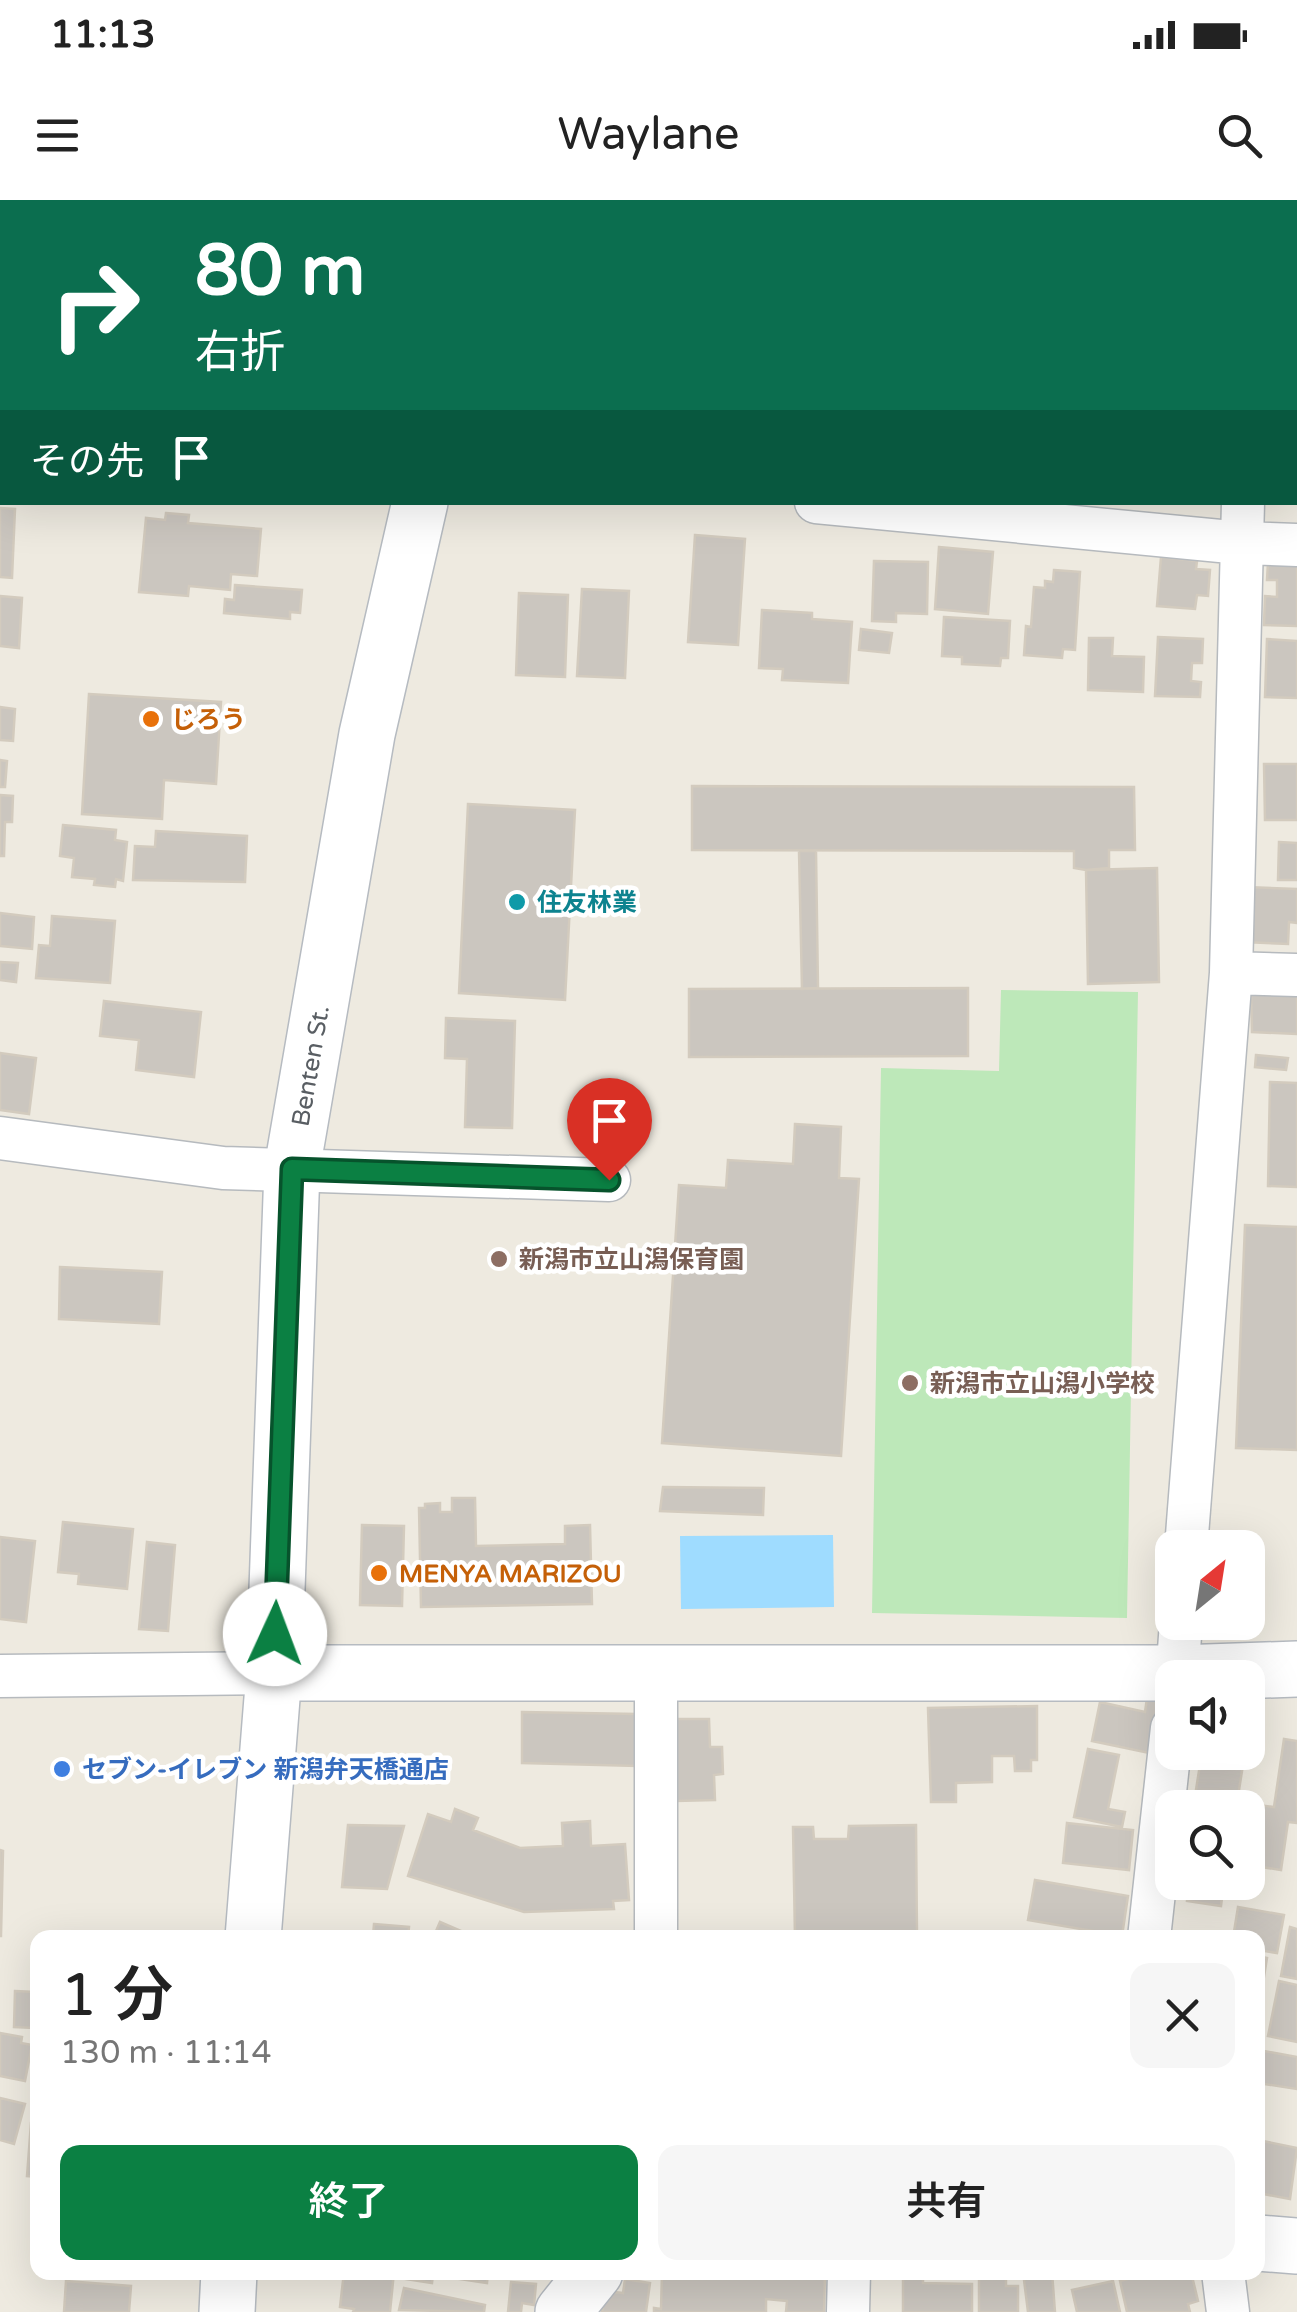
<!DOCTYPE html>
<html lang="ja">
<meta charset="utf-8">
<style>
body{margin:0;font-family:"Varela Round","Noto Sans JP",sans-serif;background:#f6f6f6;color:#222;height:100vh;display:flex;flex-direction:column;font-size:38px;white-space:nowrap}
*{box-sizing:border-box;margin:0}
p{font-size:32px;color:#767676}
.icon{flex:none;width:55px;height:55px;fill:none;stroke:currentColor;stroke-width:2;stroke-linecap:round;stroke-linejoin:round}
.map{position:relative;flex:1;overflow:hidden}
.details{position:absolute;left:30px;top:1730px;width:1235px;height:350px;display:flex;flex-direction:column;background:#fff;border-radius:20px;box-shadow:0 10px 40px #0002}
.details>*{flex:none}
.top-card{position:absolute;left:0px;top:0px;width:1298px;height:305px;box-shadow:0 10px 40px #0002;background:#0b6e4f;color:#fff;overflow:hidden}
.needle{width:65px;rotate:30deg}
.controls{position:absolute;left:1155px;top:1330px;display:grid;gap:20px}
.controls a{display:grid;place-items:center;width:110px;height:110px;border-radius:20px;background:#fff;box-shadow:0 10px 40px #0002;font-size:50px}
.pin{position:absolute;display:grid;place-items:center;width:85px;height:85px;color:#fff;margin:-102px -42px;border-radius:50% 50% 50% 0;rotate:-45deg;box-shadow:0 0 10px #0007}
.pin .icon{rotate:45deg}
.me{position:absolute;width:110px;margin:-55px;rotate:2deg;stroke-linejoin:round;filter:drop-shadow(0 0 8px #0008)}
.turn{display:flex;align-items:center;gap:35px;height:210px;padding:0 30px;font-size:45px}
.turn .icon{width:130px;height:130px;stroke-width:2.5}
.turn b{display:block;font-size:70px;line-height:85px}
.then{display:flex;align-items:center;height:95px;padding:0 30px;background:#0003;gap:20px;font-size:38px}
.round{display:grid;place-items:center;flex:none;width:105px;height:105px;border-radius:20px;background:#f6f6f6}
.head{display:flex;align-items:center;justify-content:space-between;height:170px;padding:0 30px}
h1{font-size:60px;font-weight:600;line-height:75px}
.cta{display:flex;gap:20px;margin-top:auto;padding:20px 30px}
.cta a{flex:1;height:115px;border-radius:20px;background:#0b8043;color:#fff;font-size:40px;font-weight:600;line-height:115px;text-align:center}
.cta a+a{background:#f6f6f6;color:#222}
.status{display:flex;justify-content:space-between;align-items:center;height:70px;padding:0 50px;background:#fff;direction:ltr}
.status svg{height:28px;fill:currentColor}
header{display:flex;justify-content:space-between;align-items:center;height:130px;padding:0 30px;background:#fff;font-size:45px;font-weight:600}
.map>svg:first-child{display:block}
.green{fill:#bde8b9}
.water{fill:#9fdcff}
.building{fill:#cbc6bf;stroke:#d3cbbe;stroke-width:2.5}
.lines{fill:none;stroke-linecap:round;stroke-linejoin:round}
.street-casing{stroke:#b6babe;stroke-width:45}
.secondary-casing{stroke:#b6bbc1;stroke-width:58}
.street{stroke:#fff;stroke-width:42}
.secondary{stroke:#fff;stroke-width:55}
.route-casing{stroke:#07532c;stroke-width:25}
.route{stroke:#0b8043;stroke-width:18}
.food-dot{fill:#e8710a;stroke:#fff;stroke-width:4}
.culture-dot{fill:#0f9aa8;stroke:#fff;stroke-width:4}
.education-dot{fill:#8d6e63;stroke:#fff;stroke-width:4}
.shop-dot{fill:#3f7fe0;stroke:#fff;stroke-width:4}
.labels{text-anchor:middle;stroke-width:9;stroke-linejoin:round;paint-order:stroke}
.food-label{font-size:25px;font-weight:bold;fill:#c56008;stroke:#fff;text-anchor:start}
.culture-label{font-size:25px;font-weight:bold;fill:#0d838f;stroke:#fff;text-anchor:start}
.street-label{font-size:25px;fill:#595e63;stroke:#fff}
.education-label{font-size:25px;font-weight:bold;fill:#785e54;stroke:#fff;text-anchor:start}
.shop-label{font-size:25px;font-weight:bold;fill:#366cbe;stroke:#fff;text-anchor:start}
</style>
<div class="status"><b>11:13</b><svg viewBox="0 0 49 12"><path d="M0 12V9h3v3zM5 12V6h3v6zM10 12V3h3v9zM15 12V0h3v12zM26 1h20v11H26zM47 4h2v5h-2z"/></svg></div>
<header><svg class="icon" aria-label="menu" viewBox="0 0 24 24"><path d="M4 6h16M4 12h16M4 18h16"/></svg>Waylane<svg class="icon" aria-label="search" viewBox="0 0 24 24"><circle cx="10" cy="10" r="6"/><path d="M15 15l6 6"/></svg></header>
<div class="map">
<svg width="1297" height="2112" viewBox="0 0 1297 2112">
<rect width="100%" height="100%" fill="#eeeae0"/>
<!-- green -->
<path class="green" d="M1001 790 1138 792 1127 1418 872 1413 881 868 999 871Z"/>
<!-- water -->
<path class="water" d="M833 1335 834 1407 681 1409 680 1336Z"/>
<!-- building -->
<path class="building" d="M0 0H25L2 2V253Z
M0 308 15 309 12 378 0 377Z
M166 313 189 315 188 323 261 329 257 376 231 374 230 390 189 386 188 396 139 392 146 318 165 320Z
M695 335 745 339 738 445 688 442Z
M939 347 993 352 988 414 935 409Z
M1161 357 1197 361 1196 369 1210 370 1208 396 1197 395 1195 409 1157 406Z
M874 361 928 362 927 414 896 413V422L872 421Z
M1268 362 1297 363V426L1264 425 1265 396 1277 397V380H1267Z
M1054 370 1080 372 1075 450 1063 449 1062 458 1024 455 1026 426 1031 427 1034 387 1045 388V381L1053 382Z
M235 385 302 390 300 413 290 412V419L224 413 225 399 234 400Z
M582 389 629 391 625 478 577 476Z
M519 393 568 395 565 477 516 475Z
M0 396 22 398 19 448 0 446Z
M762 410 812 413V419L852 422 848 483 782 480 783 469 759 468Z
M944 417 1010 421 1008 458H1001L1000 466 962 464V457L942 456Z
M861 429 892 433 889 453 859 450Z
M1158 437 1203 439 1202 463H1192L1191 481 1201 482 1200 497 1155 496Z
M1089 438H1113L1112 456 1144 457 1143 492 1088 490Z
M1267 439 1297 441V498L1265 497Z
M89 494 221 502 216 584 164 580 162 619 82 614Z
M0 507 15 509 13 541 0 540Z
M0 560 7 561 5 587H0Z
M1264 564H1297V620H1265Z
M692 586 1134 587 1135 650H1109V668L1086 670 1074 668V651L692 650Z
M0 595 13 596 12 622H5L4 656H0Z
M468 604 575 610 565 800 459 793Z
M63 625 116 630 115 640 127 642 123 681 116 679 115 687 94 685 95 679 72 677 74 658 60 656Z
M156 631 247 636 245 682 133 680 135 646 155 647Z
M1279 642 1297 643V680H1278Z
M799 651H816L818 788 802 789Z
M1157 668 1159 782 1088 784 1086 670Z
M1246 687 1297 689V723L1289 722 1288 744 1244 742Z
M0 713 34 717 32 749 0 746Z
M52 716 115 721 110 783 36 778 39 745 50 746Z
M0 762 18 763 16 782 0 780Z
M968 788V856L689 857V789Z
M1251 793 1297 795V834L1252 832Z
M104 801 201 812 194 877 136 870 139 840 100 836Z
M446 818 515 821 512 928 465 927 467 859 445 858Z
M0 853 36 858 29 914 0 910Z
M1256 855 1288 858 1286 870 1255 867Z
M1270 882 1297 883V987L1268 986Z
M795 924 841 927 839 978 859 979 841 1256 662 1243 679 985 726 988 728 960 793 964Z
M1245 1025 1297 1027V1250L1236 1248Z
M60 1067 162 1072 159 1124 59 1119Z
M663 1287 764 1288 763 1315 660 1311Z
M452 1298H475L476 1346 565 1344V1326L590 1325 592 1404 421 1407 419 1308H425V1304L440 1303V1312H452Z
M63 1322 133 1329 127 1389 78 1384 79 1374 58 1372Z
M362 1325 404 1326 402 1406 360 1405Z
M0 1337 35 1341 26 1422 0 1419Z
M147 1342 175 1345 168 1431 139 1429Z
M1147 1498 1170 1502 1159 1555 1092 1541 1100 1502 1145 1512Z
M1037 1506V1560H1031V1571H1015L1014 1556H992V1582L956 1583V1602H931L928 1508Z
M522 1512 637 1514V1566L522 1563Z
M674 1519H709L710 1547H722L723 1574 714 1575 715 1600 676 1601Z
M1284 1539 1297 1541V1623L1288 1622 1281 1670 1248 1665V1604L1274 1607Z
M1088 1549 1119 1555 1108 1609 1125 1612 1122 1627 1074 1617Z
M1202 1552H1245L1237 1603 1195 1596Z
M455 1609 478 1618 473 1630 520 1648 563 1646 562 1623 590 1621 591 1646 625 1644 629 1700 613 1701 614 1709 524 1712 408 1676 428 1614 451 1622Z
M1067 1623 1133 1630 1129 1670 1063 1663Z
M348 1625 404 1626 387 1689 342 1687Z
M916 1625 917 1735 795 1737 793 1627H813L814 1639H848L849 1626Z
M0 1650 3 1651 1 1736H0Z
M1035 1680 1128 1696 1122 1736 1028 1720Z
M1189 1682H1224L1221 1706 1187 1701Z
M1238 1707 1284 1715 1277 1753 1258 1750V1738H1233Z
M440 1722 477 1738H433Z
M374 1724 409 1727 408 1738H350V1734L373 1736Z
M1290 1727 1297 1729V1779L1281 1776Z
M1258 1756 1267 1758 1258 1814Z
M1279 1781 1297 1785V1842L1268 1836Z
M15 1791 35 1792 34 1828 14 1827Z
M0 1833 22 1837 21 1843 32 1845 25 1881 0 1876Z
M1264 1851 1297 1857V1889L1258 1883Z
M0 1898 25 1904 14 1944 0 1940Z
M31 1923H38V1977L27 1976Z
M1258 1940 1297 1948 1290 1999 1258 1993 1261 1955 1258 1954Z
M344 2072H394L390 2112H353L354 2109 340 2107Z
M400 2072H488L487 2083 433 2075 432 2083 399 2078Z
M662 2072H825L824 2112H786L787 2101 766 2099V2112H654V2108L661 2109Z
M903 2072H923V2083L972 2084V2112H903Z
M979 2072H1006V2086H1018V2112H979Z
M1023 2072H1052L1055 2112H1028Z
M1152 2072H1191L1198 2101 1188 2104 1190 2112H1127L1120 2081Z
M625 2079 650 2083 646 2112H602L605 2091 623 2093Z
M66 2081 131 2086 129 2112H64Z
M1113 2081 1120 2112H1077L1072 2090Z
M511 2082 536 2084 534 2105 522 2103 521 2112H508Z
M404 2088 485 2105 484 2112 399 2110Z"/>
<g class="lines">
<!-- street casing -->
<g class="street-casing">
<path id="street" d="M313 2 314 0
M1253 2 1254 0
M1295 109H1297
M0 267H2
M816 302 1241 343 1297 345
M1231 773 1297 775
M0 938 223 968 609 980
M1186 1348 1231 773 1243 302
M0 1476 274 1473
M1177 1478 1181 1422
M656 1738V1471
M1149 1738 1172 1528
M1223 2072 1228 2112
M848 2112 849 2072"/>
</g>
<!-- secondary casing -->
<g class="secondary-casing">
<g id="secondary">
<path d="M493 2V0"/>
<path d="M274 1473H1178L1297 1469"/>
<path id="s1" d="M253 1738 274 1473 292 969 367 534 420 302"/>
<path d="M1258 2043 1297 2046"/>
<path d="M227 2112 229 2072"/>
<path d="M563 2112 595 2072"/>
</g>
</g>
<!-- street -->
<use href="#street" class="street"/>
<!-- secondary -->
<use href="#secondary" class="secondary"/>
</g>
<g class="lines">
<!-- route casing -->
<g class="route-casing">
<path id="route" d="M275 1434 292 969 609 980"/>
</g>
<!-- route -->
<use href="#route" class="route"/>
</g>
<!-- markers -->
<g class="food-dot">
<circle cx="151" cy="519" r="10"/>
<circle cx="379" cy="1373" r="10"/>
</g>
<circle class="culture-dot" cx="517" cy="702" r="10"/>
<g class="education-dot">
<circle cx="499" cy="1059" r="10"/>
<circle cx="910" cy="1183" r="10"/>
</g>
<circle class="shop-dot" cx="62" cy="1569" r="10"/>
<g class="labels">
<!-- food labels -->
<g class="food-label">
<text x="171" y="528">じろう</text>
<text x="399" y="1382">MENYA MARIZOU</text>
</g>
<!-- culture labels -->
<g class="culture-label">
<text x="537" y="711">住友林業</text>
</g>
<!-- street labels -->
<g class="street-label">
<text dy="9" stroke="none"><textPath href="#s1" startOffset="875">Benten St.</textPath></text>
</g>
<!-- education labels -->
<g class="education-label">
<text x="519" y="1068">新潟市立山潟保育園</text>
<text x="930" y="1192">新潟市立山潟小学校</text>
</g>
<!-- shop labels -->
<g class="shop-label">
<text x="82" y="1578">セブン-イレブン 新潟弁天橋通店</text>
</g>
</g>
</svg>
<div class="controls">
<a><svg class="needle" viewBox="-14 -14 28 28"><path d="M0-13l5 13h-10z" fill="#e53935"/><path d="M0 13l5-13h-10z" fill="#767676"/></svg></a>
<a><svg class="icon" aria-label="sound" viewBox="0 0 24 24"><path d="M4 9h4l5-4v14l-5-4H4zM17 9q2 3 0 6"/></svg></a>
<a><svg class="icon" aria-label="search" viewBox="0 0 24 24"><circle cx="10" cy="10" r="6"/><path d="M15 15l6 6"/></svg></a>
</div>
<div class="pin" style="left:609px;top:980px;background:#d93025"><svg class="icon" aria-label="arrive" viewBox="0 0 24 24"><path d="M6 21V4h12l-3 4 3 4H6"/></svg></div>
<svg class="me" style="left:275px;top:1434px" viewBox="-20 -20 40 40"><circle r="19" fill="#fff"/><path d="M0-13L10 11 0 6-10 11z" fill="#0b8043"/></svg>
<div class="top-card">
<div class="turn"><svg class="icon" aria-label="right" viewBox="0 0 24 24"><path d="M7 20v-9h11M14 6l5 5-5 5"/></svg><div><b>80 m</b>右折</div></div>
<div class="then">その先<svg class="icon" aria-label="arrive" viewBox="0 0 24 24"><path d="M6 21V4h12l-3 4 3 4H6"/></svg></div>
</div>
<section class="details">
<div class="head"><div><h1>1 分</h1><p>130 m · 11:14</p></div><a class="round"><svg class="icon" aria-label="close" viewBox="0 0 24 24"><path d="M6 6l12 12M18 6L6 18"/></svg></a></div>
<div class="cta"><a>終了</a><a>共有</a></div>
</section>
</div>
